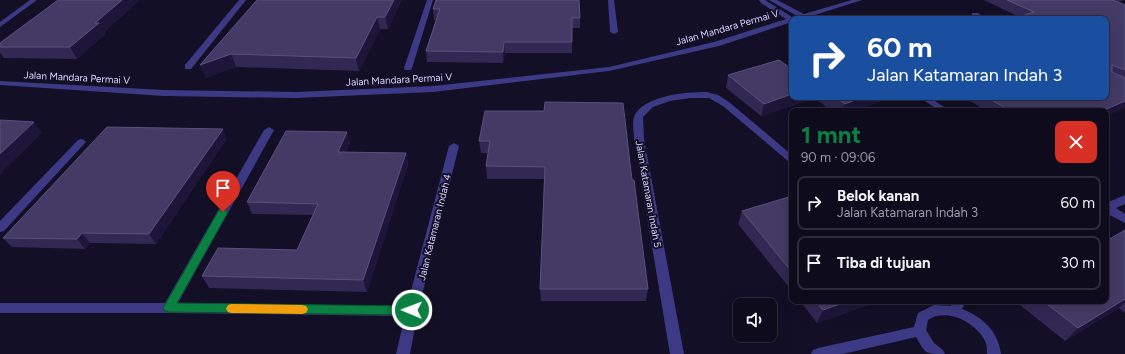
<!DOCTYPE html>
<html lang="id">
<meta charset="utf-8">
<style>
body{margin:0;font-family:Figtree,sans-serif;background:#171425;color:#f1f3f6;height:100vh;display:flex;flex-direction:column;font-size:15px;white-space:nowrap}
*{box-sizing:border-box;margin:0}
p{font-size:13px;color:#9b9ba3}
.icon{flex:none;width:22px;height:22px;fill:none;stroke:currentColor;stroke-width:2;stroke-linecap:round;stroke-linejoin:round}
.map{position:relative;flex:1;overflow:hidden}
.sheet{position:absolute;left:789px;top:108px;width:320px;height:196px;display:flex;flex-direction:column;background:#0e0b1c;border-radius:8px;box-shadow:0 4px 16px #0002,0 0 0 1px #2e2b3b}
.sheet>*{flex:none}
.banner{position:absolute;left:789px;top:16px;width:320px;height:84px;border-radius:8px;box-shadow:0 4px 16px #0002,0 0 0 1px #2e2b3b;background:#1a4fa0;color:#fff;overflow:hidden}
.fabs{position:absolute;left:733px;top:298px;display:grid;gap:8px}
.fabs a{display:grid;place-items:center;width:44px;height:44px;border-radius:8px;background:#0e0b1c;box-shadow:0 4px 16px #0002,0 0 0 1px #2e2b3b;font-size:20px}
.pin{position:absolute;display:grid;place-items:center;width:34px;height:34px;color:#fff;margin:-41px -17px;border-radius:50% 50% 50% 0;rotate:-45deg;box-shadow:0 0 4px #0007}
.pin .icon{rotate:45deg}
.me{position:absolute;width:44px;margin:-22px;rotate:271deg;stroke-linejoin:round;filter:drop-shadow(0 0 3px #0008)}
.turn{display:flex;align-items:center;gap:14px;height:84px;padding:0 12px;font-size:18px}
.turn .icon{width:52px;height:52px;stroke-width:2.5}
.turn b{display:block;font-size:28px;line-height:34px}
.round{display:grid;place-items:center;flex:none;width:42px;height:42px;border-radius:8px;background:#171425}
.summary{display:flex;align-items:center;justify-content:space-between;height:68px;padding:0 12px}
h1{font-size:24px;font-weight:700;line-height:30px;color:#0b8043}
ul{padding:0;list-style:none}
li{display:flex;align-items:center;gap:12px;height:54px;margin:0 8px 6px;padding:0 4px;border:2px solid #2e2b3b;border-radius:8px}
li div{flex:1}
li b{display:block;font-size:15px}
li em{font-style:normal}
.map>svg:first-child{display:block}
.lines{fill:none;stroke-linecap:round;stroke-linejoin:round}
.street{fill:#3d3a85;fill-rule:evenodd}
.wall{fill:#312854}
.shaded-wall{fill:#1d163a}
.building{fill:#433a66;stroke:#5a527e}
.route{fill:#0b8043;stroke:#07532c}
.slow{fill:#f59e0b}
.labels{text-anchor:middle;stroke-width:4;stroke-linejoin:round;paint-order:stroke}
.street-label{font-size:10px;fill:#d9d4ff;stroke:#130f26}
</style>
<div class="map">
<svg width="1125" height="354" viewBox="0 0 1125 354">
<rect width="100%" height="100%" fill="#130f26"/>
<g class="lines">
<!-- street -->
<path class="street" d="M30 0H37L0 27V22Z
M239 0H246L191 69H185V65Z
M427 0H433L412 68 411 70H405L404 68Z
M608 0H614L618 32 614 34 610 32Z
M759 0H765L792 17 797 16 769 0H777L804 14 852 0H862L802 19H792V22L719 46 609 71 433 92 296 98 164 96 0 85V81L164 90 296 92 433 86 609 67 714 42 786 19 761 3Z
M972 13H978L987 19H977L972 17Z
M707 92 718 95 729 102 792 155V163L789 162 723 106 709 98H690L670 101 653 107 643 117 644 139 684 354H670L634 139C634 132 632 124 634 117 643 95 687 92 707 92Z
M919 97H929L950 111H940Z
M269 127 274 130 178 303 407 306 449 146 454 143 459 146 418 311 410 354H396L405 316 169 313H0V303H165L264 130Z
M81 139 84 140 86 142 84 144 4 231 0 232V221L78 140Z
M1125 195V204L1116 208 1125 214V223L1106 213V203Z
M954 301H966L962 309C983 317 998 331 1001 354H987C987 349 987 344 984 339 973 321 946 308 928 320L926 330 934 343 943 350 945 354C924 354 926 354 916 337L843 354H811L813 350 818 348 914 327 918 313 934 305 951 306Z"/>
</g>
<!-- wall -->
<path class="wall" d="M58 0H140L104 32 105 34 77 59 4 58 0 53V43Z
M257 0H402L388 29H380L359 71 236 67 206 78 200 65Z
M436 0 580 18V28H572V53H505L503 63 427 62 426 51 436 20H434L433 9Z
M984 0H1113L1125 5V107L1106 116V111H987L963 97H1106L1019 17Z
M1115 0H1124L1119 2Z
M728 75 812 99 761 116 726 88Z
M813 97H892L854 111H832Z
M485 111 632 180 648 289 646 301H541L540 289 544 179H487L486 166 488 153H481L479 141Z
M347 132 350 143 346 152 406 153 408 164 367 292 209 288 202 276 297 250 313 215 252 214 247 202Z
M227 138 156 244 90 243 85 249 12 247 3 238Z
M792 196V291L738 224 742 211Z
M1125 230V313L1119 308 1065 341 1015 301H1106Z
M800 301H879L817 323Z"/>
<!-- shaded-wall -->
<path class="shaded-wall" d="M122 0H140L104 32 105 34 77 59 70 47 95 23Z
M394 0H402L388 29 385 17Z
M377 17 380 29 359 71 356 58Z
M504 42 505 53 503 63V52Z
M231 54 236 67 206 78 200 65Z
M792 94V97H813L812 99 761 116 764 104Z
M863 97H892L854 111H842L845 104Z
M1125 101V107L1106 116V111H1102Z
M34 122 42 133 3 171 4 172 0 176V154Z
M223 129 227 138 156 244 149 234Z
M347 132 350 143 341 163 338 152Z
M406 153 408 164 367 292 363 280Z
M82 233 90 243 85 249 77 239Z
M1125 299V302L1119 308 1065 341 1078 328Z
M849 301H879L817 323 823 310Z"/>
<!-- building -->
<path class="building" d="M58 0H122L95 23H99L70 47H0V43Z
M257 0H394L385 17H377L356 58 231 54 200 65Z
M436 0H579L580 18H572V42H504L503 52 426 51 440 9H433Z
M1007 0H1113L1125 5V70L1112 65V72L1125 78V101L1102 111H1011L986 97H1106V19H1012L1034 12Z
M779 60 792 69V94L764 104 728 75Z
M835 97H863L845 104Z
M545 102 623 103 632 180H634L648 289H540L545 167 486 166 490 141H479L485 111H544Z
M0 120 34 122 0 154Z
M107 127 223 129 149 234 82 233 77 239 3 238Z
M286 131 347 132 338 152 406 153 363 280 202 276 218 248 297 250 318 204 247 202Z
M792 196V272L742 211Z
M1125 230V299L1078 328 1043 301H1106V241Z
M816 301H849L823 310Z"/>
<!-- route -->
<path class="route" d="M223 209 228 212 177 303 412 306 416 307 418 310 416 314 412 315 169 312 165 311 163 308 165 305 219 210Z"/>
<!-- slow -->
<path class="slow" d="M231 304 302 305 306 306 308 309 306 313 302 314 231 313 228 312 226 309 228 305Z"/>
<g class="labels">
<!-- street labels -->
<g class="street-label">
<text transform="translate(727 27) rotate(-16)" y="4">Jalan Mandara Permai V</text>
<text transform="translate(77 77) rotate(3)" y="4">Jalan Mandara Permai V</text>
<text transform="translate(399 79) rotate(-3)" y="4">Jalan Mandara Permai V</text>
<text transform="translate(649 194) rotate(80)" y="4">Jalan Katamaran Indah 5</text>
<text transform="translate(434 227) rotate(-76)" y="4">Jalan Katamaran Indah 4</text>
</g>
</g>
</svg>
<div class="fabs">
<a><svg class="icon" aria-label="sound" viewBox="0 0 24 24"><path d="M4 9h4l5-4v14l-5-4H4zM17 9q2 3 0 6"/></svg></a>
</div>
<div class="pin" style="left:223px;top:212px;background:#d93025"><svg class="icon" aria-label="arrive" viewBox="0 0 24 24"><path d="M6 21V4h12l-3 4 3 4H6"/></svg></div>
<svg class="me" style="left:412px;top:310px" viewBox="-20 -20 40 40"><circle r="17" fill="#0b8043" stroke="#fff" stroke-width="3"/><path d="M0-11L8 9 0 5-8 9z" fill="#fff"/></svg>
<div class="banner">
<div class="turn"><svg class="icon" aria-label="right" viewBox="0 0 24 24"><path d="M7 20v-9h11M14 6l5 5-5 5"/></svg><div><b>60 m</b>Jalan Katamaran Indah 3</div></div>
</div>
<section class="sheet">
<div class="summary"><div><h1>1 mnt</h1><p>90 m · 09:06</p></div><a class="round" style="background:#d93025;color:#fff"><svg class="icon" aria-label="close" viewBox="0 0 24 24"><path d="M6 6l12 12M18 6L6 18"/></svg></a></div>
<ul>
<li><svg class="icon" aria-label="right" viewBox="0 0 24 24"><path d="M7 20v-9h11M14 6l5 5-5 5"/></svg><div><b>Belok kanan</b><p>Jalan Katamaran Indah 3</p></div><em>60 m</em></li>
<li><svg class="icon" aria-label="arrive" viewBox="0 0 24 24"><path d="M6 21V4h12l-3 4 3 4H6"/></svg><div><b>Tiba di tujuan</b></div><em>30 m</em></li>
</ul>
</section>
</div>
